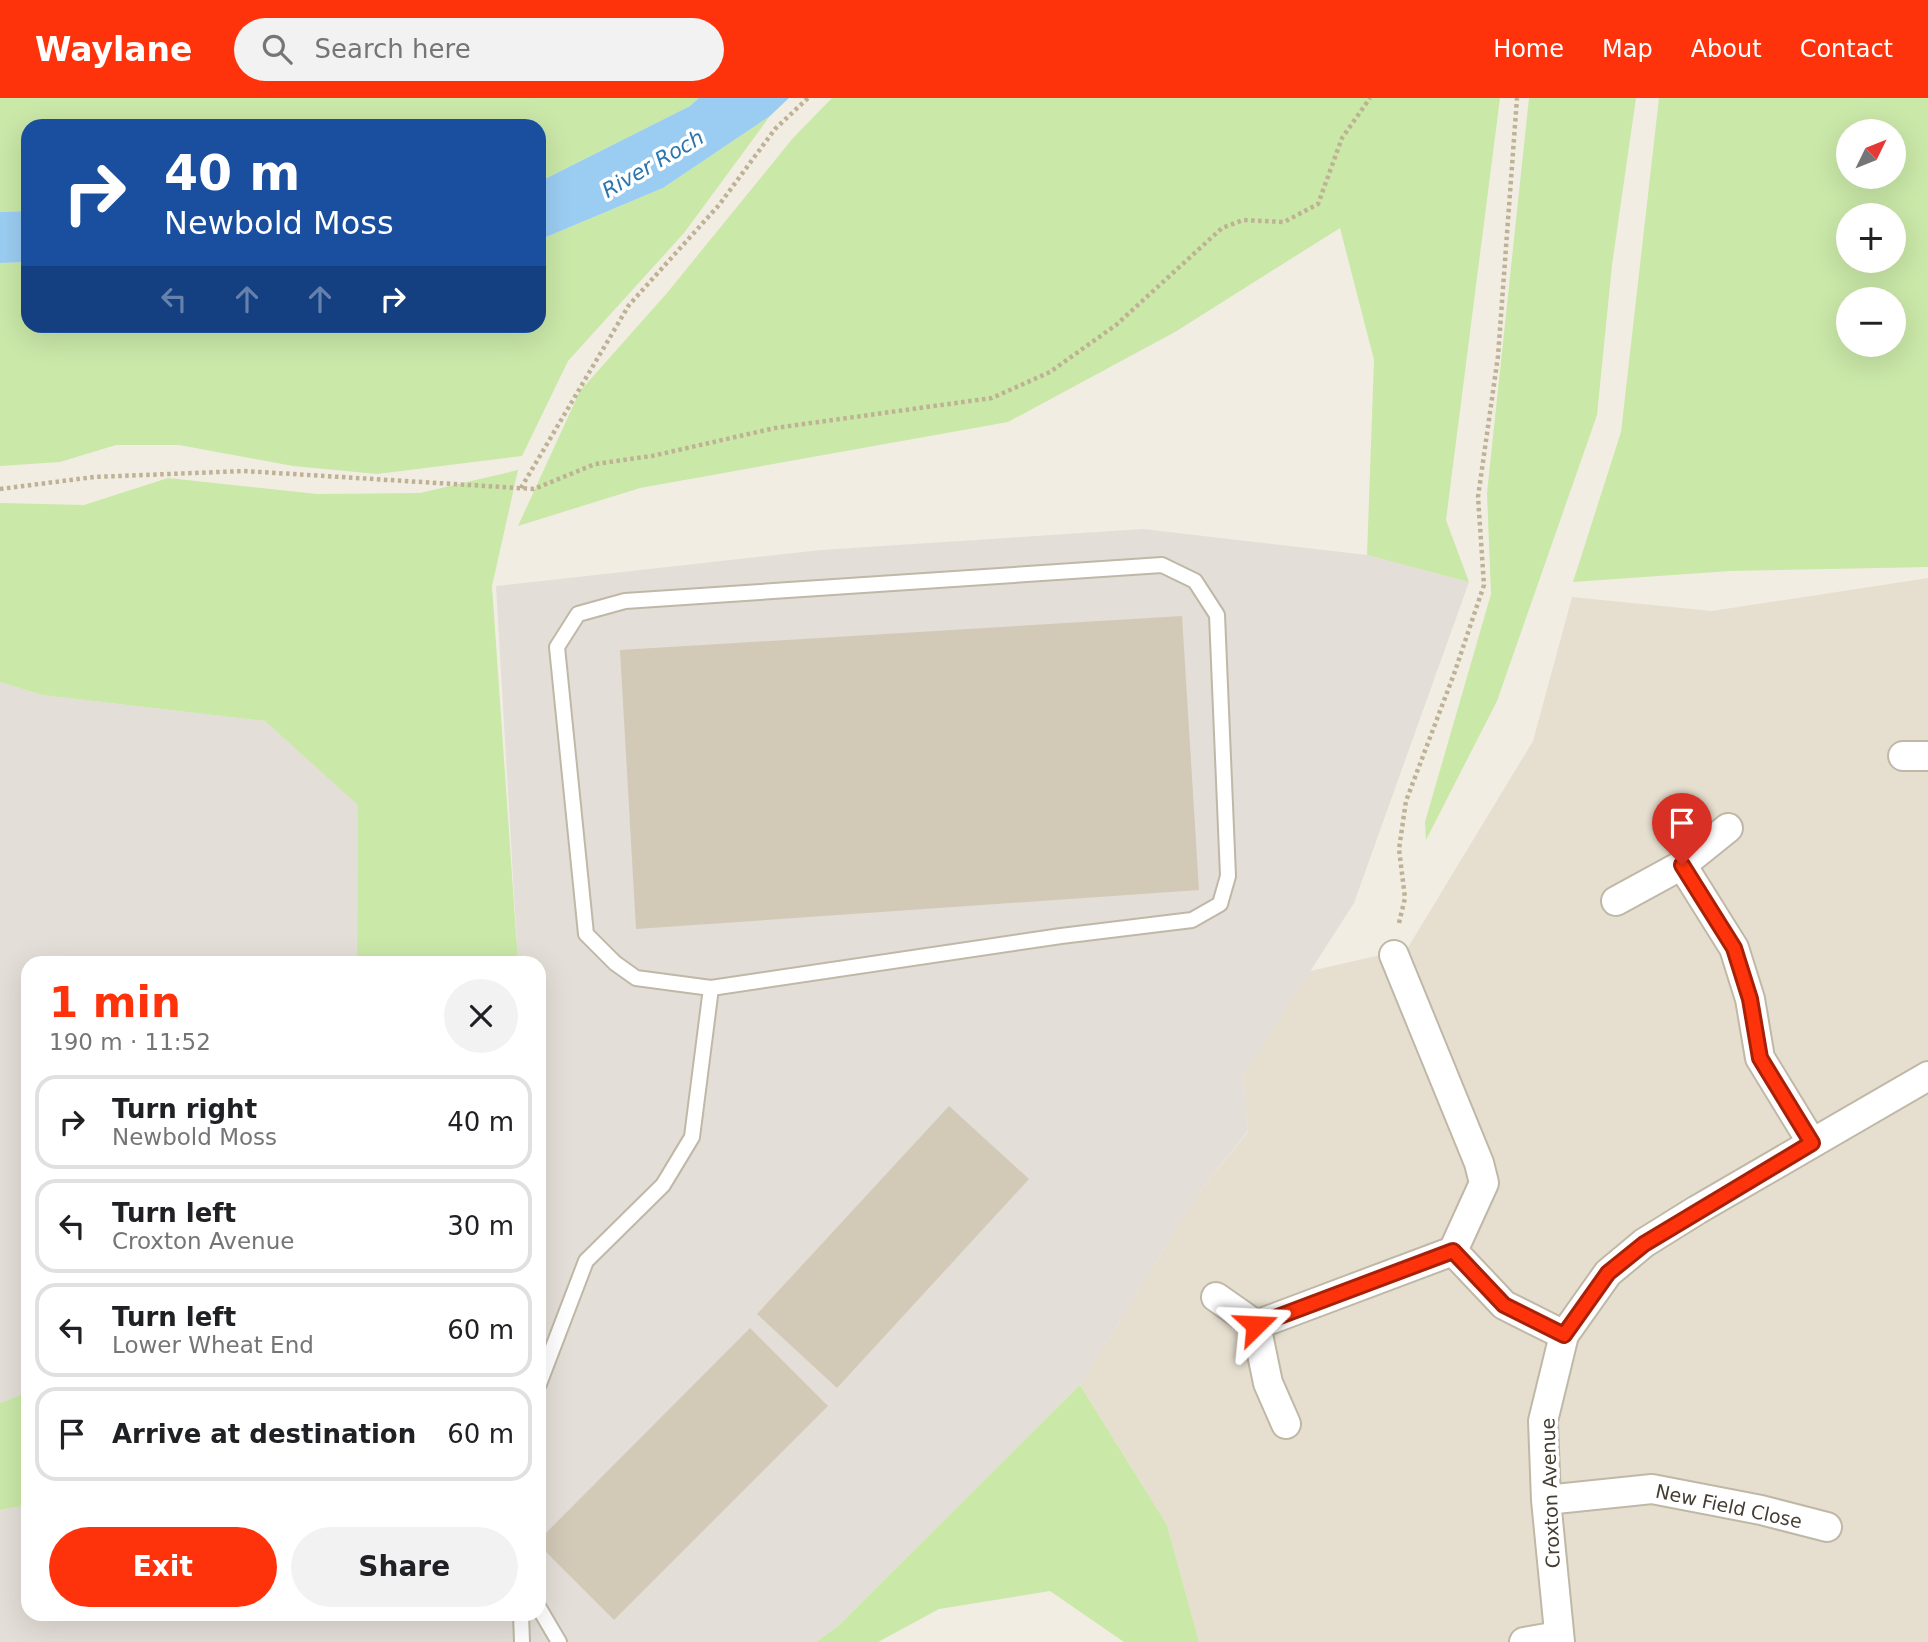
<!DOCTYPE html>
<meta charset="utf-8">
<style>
body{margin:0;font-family:"DejaVu Sans",sans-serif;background:#f2f2f2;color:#202124;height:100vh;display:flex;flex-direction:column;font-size:26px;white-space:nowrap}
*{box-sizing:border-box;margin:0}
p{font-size:23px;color:#757577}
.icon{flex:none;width:38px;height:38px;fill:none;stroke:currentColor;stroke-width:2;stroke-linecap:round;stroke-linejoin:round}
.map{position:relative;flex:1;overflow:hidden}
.panel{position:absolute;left:21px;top:858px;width:525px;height:665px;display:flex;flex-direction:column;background:#fff;border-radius:21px;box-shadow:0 7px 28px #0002}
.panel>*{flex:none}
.hud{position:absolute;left:21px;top:21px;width:525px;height:214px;border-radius:21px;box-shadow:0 7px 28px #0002;background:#1a4fa0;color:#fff;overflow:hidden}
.needle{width:46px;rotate:47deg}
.controls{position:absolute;left:1836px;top:21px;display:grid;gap:14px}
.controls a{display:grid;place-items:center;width:70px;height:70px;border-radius:50%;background:#fff;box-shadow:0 7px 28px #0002;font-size:35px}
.pin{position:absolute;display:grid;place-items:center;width:60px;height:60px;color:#fff;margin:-72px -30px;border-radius:50% 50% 50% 0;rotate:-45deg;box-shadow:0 0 7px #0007}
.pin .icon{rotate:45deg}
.me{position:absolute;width:77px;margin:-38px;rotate:69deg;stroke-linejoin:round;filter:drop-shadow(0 0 5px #0008)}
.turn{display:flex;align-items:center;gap:24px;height:147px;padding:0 28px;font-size:32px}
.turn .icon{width:91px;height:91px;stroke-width:2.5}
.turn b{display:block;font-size:49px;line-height:60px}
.lanes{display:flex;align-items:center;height:66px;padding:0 28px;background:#0003;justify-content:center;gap:35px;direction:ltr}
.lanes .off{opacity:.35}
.round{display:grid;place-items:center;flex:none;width:74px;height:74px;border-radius:37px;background:#f2f2f2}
.overview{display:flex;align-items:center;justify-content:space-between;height:119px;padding:0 28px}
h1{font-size:42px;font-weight:800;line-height:52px;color:#ff330b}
.action{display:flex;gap:14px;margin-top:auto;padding:14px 28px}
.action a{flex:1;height:80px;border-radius:42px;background:#ff330b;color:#fff;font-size:28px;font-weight:800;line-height:80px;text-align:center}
.action a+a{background:#f2f2f2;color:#202124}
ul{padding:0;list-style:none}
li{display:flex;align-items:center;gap:21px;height:94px;margin:0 14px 10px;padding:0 14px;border:4px solid #e0e0e0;border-radius:21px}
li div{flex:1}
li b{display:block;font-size:26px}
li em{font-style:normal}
header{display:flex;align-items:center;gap:42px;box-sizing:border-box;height:98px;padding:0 35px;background:#ff330b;color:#fff}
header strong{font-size:33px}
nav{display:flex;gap:38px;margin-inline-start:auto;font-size:24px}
.search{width:490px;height:63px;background:#f2f2f2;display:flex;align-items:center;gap:18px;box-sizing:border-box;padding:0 24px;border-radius:38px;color:#757577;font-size:26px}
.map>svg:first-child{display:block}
.residential{fill:#e6dfd0}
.industrial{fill:#e3ded7}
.green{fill:#cae8a8;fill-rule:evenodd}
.water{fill:#9bcdf2}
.building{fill:#d3c9b7}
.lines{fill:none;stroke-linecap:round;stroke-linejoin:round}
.service-casing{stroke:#c0b8a7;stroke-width:18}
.minor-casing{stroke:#c0b8a7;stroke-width:32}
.path{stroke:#bfb195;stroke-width:4.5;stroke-dasharray:3.5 3.5;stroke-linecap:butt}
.service{stroke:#fff;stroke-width:14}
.minor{stroke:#fff;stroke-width:28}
.route-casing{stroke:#a62107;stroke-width:18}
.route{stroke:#ff330b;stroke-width:12}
.labels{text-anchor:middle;stroke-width:7;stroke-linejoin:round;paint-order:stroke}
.street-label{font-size:19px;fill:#433d32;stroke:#fff}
.water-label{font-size:21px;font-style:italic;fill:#2976b1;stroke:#fff}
</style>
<header>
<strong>Waylane</strong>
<div class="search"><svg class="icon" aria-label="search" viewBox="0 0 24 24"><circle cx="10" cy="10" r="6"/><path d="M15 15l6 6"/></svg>Search here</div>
<nav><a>Home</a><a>Map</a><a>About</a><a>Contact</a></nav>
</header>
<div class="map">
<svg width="1928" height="1544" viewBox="0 0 1928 1544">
<rect width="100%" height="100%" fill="#f2ede2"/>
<!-- residential -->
<path class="residential" d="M1928 480V1544H1199L1167 1427 1080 1287 1201 1092 1248 1034 1243 978 1310 873 1407 851 1533 643 1572 499 1712 513Z"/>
<!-- industrial -->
<path class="industrial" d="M1143 431 1367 457 1469 484 1354 805 1243 978 1248 1033 1201 1092 1080 1287 838 1528 816 1544H0V1412L28 1407V1516H539V864H518L496 488 821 452Z
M0 584 42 597 265 623 358 706 357 864H28V1294L0 1305Z"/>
<!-- green -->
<path class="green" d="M0 0H699L690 8 539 84V28H28V113L0 114Z
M832 0H1500L1446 422 1469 484 1367 457 1374 262 1340 130 1175 234 1008 324 640 390 518 428 580 293 667 195 793 40Z
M1529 0H1636L1612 167 1597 317 1497 603 1426 742 1425 724 1491 496 1487 395Z
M1659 0H1928V469L1730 473 1573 484 1621 334ZM1894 33V79H1848V33ZM1848 117H1894V163H1848ZM1894 201V247H1848V201Z
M770 18 684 135 568 263 522 358 377 376 293 368 179 347H116L60 364 0 368V165L28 164V228H539V142L663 90Z
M518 372 492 488 518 864H357L358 707 265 623 42 597 0 584V405L84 407 168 380 317 396 420 395Z
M1080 1287 1167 1427 1199 1544H1124L1050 1493 939 1511 878 1544H816L838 1528Z
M28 1294V1407L0 1412V1305Z"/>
<!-- water -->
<path class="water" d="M699 0H789L770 18 663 90 539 142V84L690 8Z
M28 113V164L0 165V114Z"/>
<!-- building -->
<path class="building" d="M1182 518 1199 792 636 831 620 552Z
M949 1008 1029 1081 837 1290 757 1216Z
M750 1230 828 1308 614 1522 539 1447V1442Z"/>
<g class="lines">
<!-- service casing -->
<g class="service-casing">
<path id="service" d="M1162 467 1195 483 1217 517 1228 778 1220 806 1192 822 1061 838 711 890 636 880 615 865 586 836 557 549 578 516 625 503Z
M539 1286 586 1163 663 1087 692 1039 711 890
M539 1510 559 1544
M521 1516 522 1544"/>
</g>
<!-- minor casing -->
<g class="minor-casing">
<path id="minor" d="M1903 658H1928
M1682 767 1734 850 1750 901 1760 960 1812 1045
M1616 803 1682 767 1728 730
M1394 857 1479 1065 1484 1085 1453 1153
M1216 1199 1256 1227
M1286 1326 1268 1285 1256 1227 1453 1153 1504 1207 1564 1237
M1546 1402 1652 1391 1761 1412 1827 1429
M1524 1544 1558 1538
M1560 1544 1546 1402 1543 1323 1564 1237 1608 1175 1644 1145 1697 1112 1928 978"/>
</g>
<!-- path -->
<path class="path" d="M521 390 629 207 719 107 775 31 808 0
M0 391 94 379 244 373 534 391 595 366 652 358 775 330 992 300 1050 274 1116 227 1222 130 1243 122 1284 124 1318 106 1342 40 1370 0
M1399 825 1405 800 1399 751 1406 703 1454 576 1484 487 1478 399 1498 258 1517 0"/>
<!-- service -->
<use href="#service" class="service"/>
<!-- minor -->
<use href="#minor" class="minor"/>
</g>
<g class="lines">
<!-- route casing -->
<g class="route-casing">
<path id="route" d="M1256 1227 1453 1153 1504 1207 1564 1237 1608 1175 1644 1146 1812 1045 1760 960 1750 901 1734 850 1682 767"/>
</g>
<!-- route -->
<use href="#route" class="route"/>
</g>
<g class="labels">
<!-- street labels -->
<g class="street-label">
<text transform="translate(1550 1395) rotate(-92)" y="7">Croxton Avenue</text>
<text transform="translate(1729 1408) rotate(12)" y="7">New Field Close</text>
</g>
<!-- water labels -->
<g class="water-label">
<text transform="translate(653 66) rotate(-30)" y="7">River Roch</text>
</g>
</g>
</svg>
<div class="controls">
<a><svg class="needle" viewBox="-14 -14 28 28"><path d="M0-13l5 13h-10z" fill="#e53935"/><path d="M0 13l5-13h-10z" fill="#757577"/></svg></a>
<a>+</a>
<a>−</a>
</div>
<div class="pin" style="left:1682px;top:767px;background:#d93025"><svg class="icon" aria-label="arrive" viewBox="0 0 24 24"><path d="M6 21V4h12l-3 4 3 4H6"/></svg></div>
<svg class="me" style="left:1256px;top:1227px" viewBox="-20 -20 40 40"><path d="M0-17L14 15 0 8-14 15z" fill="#ff330b" stroke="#fff" stroke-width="4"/></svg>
<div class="hud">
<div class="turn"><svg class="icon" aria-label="right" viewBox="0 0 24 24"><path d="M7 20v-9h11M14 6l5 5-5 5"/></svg><div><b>40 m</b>Newbold Moss</div></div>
<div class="lanes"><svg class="icon off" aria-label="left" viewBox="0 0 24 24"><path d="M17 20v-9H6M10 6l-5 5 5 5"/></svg><svg class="icon off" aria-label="ahead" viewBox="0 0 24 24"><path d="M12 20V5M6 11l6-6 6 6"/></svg><svg class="icon off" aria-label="ahead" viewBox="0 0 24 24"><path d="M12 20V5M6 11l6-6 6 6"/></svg><svg class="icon" aria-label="right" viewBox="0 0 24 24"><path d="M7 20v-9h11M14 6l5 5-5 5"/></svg></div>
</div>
<section class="panel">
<div class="overview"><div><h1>1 min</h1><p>190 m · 11:52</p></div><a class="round"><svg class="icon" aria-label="close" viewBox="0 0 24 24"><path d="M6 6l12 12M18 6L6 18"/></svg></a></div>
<ul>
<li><svg class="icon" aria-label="right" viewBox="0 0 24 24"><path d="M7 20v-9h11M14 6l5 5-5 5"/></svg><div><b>Turn right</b><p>Newbold Moss</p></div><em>40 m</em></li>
<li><svg class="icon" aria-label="left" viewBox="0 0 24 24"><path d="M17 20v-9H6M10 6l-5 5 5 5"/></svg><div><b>Turn left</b><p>Croxton Avenue</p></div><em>30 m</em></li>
<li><svg class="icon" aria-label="left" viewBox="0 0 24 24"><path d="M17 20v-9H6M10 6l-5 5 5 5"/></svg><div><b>Turn left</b><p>Lower Wheat End</p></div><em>60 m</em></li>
<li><svg class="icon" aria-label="arrive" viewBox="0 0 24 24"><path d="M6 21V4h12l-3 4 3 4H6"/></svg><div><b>Arrive at destination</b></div><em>60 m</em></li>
</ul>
<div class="action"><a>Exit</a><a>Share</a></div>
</section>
</div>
